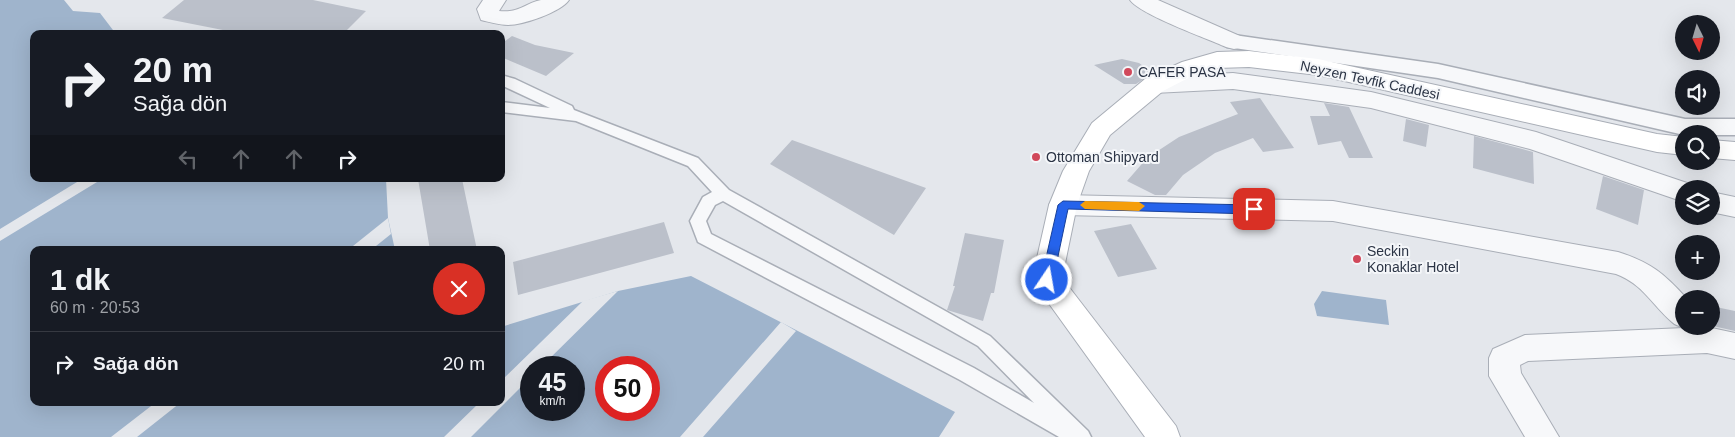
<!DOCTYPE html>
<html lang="tr">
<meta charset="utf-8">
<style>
body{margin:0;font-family:Helvetica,sans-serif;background:#20242c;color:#f1f3f6;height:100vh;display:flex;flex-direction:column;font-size:19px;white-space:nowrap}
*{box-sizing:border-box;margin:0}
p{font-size:16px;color:#9ea1a6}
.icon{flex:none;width:28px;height:28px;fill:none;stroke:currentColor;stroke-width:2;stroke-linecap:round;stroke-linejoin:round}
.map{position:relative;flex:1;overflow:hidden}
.side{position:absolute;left:30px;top:246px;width:475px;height:160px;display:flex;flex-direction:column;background:#171b24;border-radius:10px;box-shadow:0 5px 20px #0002}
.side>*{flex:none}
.top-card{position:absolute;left:30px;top:30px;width:475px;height:152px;border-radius:10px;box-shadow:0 5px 20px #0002;background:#171b24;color:#f1f3f6;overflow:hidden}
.needle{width:32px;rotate:175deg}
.fabs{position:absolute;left:1675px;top:15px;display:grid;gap:10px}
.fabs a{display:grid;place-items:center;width:45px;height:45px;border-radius:50%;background:#171b24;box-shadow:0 5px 20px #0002;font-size:25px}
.speed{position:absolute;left:520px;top:356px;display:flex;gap:10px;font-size:25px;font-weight:700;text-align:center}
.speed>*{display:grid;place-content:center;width:65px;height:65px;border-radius:50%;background:#171b24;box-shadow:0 5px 20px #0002;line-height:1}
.speed small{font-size:12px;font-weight:400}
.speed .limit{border:8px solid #d22;background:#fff;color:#111}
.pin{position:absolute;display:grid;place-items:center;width:42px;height:42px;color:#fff;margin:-21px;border-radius:10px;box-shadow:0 2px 8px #0006}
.me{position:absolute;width:55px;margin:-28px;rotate:12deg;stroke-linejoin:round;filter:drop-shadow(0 0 4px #0008)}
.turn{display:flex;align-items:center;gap:18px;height:105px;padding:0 20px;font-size:22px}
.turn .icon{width:65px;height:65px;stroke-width:2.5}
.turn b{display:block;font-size:35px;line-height:42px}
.lanes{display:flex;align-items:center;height:48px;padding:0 20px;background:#0003;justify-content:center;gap:25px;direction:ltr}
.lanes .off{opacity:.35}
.round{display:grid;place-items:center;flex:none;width:52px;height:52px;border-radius:26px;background:#20242c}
.head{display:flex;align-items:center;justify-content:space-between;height:85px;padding:0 20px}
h1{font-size:30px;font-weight:600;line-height:38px}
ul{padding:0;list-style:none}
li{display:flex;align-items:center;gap:15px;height:65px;padding:0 20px;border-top:1px solid #363941}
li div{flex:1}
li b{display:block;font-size:19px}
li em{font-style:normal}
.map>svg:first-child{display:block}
.water{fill:#9fb4cc;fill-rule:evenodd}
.pier{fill:#e4e7ec}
.building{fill:#bbc0ca}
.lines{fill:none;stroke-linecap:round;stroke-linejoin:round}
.service-casing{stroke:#a9aeb7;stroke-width:3}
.pedestrian-casing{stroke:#a9aeb7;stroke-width:3}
.minor-casing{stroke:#a9aeb7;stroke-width:2}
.secondary-casing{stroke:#a9aeb7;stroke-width:2}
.service{fill:#f7f8fa;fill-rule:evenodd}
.pedestrian{fill:#f7f8fa;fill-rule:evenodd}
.minor{fill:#f7f8fa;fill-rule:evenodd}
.secondary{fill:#fff;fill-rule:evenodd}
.route{fill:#2563eb;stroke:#184099}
.slow{fill:#f59e0b}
.poi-dot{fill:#d1495b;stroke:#f4f6f9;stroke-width:2}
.labels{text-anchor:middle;stroke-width:4;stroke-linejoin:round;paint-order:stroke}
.poi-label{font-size:14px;fill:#2b3445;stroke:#f4f6f9;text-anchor:start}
.street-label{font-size:14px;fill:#2b3445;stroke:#f4f6f9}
</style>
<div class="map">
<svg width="1735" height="437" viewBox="0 0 1735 437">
<rect width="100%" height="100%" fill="#e4e7ec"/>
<!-- water -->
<path class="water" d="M0 0H64L73 11 100 13 116 34H34V179H386L388 218 395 250H34V402H501V327L618 291 691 276 955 412 939 437H0ZM531 368H574V410H531ZM606 368H649V410H606Z
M1322 291 1386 300 1389 325 1317 316 1314 304Z"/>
<!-- pier -->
<path class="pier" d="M82 179H102L0 241V229Z
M388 218 391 234 371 250H348Z
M618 291 541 367 531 368V377L471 437H444L479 403 501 402V381L583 301Z
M781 322 796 331 703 437H680Z
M155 403H180L137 437H111Z"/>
<!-- building -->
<path class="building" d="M184 0H313L366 11 343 34H243L162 18Z
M512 36 535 45 574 53 546 76 501 57V44Z
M1122 59 1139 63 1153 73 1136 84H1124L1094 65Z
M1260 98 1294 148 1263 152 1253 138 1215 153 1183 175 1166 195H1155L1127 181 1147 158 1179 137 1238 114 1230 102Z
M1324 103 1349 107 1373 158H1349L1341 141 1318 145 1310 116H1330Z
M1406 119 1429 125 1426 147 1403 141Z
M1474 136 1533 152 1534 184 1473 168Z
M792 140 926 188 894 235 770 164Z
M1603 176 1644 190 1638 225 1596 209Z
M418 179H462L477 250H430Z
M664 222 674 253 518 295 513 262Z
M1131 224 1157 269 1118 277 1094 231Z
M965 233 1004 240 994 293H991L983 321 947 310 955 286H953Z
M1711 306 1735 311V331L1713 326Z"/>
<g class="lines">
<!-- service casing -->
<g class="service-casing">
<path id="service" d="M501 75 515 79 572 106 574 110 698 158 729 190 990 336 1088 431 1091 437H1059L960 380 698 242 690 221 703 197 712 192 688 166 576 121 501 112V102L550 108 501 85ZM723 201 978 346 1034 403 974 368 711 234 706 221 715 205Z"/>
</g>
<!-- pedestrian casing -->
<g class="pedestrian-casing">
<path id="pedestrian" d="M1234 35 1438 64 1685 119H1735V135H1684L1438 78 1227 47 1223 42 1227 37Z"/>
</g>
<!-- minor casing -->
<g class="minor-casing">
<path id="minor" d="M483 0H506L499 11C522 13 524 3 541 0 550 0 560 0 569 0 561 12 523 25 508 25 499 25 490 22 481 20L477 9Z
M1130 0H1158L1242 37 1246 42 1242 47 1234 49 1226 47C1206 38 1141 15 1130 0Z
M1233 73 1371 92 1536 132 1693 185 1696 189H1684V202L1530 149 1371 108 1233 89 1154 93 1145 91 1142 85 1145 79 1154 77Z
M1711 192 1735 197V217L1711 212Z
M1063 195 1333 201 1618 252C1650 262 1665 274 1687 299H1684V326H1687C1682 327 1676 326 1672 322 1652 305 1643 284 1616 274L1333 221 1063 215 1053 212 1049 205 1053 198Z
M1707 327 1735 333V359L1707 353 1528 361 1520 365 1521 373 1559 437H1525L1489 376V358L1493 349 1525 335Z"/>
</g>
<!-- secondary casing -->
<g class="secondary-casing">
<path id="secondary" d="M1249 51 1318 59 1657 134 1684 137V155L1657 152 1318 75 1249 67 1217 68 1198 73 1163 91 1110 135 1089 171 1077 205 1062 278 1176 426 1180 437H1145L1032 280 1049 205 1063 171 1092 123 1145 79 1182 62 1217 52Z
M1711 140 1735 142V160L1711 158Z"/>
</g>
<!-- service -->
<use href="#service" class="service"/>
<!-- pedestrian -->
<use href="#pedestrian" class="pedestrian"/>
<!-- minor -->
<use href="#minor" class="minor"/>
<!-- secondary -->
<use href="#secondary" class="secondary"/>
</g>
<!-- route -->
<path class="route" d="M1063 201 1254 205 1260 209 1254 214 1068 209 1053 280 1051 284H1043L1041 280 1058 205Z"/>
<!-- slow -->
<path class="slow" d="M1085 201 1139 202 1145 206 1139 211 1085 209 1080 205Z"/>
<!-- markers -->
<g class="poi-dot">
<circle cx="1128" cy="72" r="5"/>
<circle cx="1036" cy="157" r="5"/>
<circle cx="1357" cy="259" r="5"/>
</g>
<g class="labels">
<!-- poi labels -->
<g class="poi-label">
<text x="1138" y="77">CAFER PASA</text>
<text x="1046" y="162">Ottoman Shipyard</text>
<text x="1367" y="256">Seckin<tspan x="1367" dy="16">Konaklar Hotel</tspan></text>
</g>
<!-- street labels -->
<g class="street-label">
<text transform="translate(1370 80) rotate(12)" y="5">Neyzen Tevfik Caddesi</text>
</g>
</g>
</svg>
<div class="fabs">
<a><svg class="needle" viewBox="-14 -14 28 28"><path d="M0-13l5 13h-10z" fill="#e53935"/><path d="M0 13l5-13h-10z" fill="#9ea1a6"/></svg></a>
<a><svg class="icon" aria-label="sound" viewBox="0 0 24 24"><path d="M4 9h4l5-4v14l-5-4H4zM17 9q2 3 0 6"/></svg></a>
<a><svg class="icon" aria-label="search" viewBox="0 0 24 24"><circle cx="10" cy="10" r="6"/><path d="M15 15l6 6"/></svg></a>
<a><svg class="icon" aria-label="layers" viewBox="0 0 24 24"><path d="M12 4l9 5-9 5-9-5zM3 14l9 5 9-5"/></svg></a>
<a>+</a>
<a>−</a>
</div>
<div class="speed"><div>45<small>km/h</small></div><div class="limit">50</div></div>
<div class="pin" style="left:1254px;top:209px;background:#d93025"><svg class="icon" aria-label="arrive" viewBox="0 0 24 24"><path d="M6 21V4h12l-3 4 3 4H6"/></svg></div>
<svg class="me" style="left:1047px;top:280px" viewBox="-20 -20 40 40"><circle r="17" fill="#2563eb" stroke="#fff" stroke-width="3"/><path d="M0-11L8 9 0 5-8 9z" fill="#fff"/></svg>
<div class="top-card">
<div class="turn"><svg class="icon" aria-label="right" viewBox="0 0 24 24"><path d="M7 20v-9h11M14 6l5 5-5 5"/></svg><div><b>20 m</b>Sağa dön</div></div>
<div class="lanes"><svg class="icon off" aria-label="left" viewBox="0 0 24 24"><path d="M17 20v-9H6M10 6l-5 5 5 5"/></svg><svg class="icon off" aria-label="ahead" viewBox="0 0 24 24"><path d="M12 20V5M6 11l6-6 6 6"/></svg><svg class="icon off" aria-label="ahead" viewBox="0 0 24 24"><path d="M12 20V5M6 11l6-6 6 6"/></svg><svg class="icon" aria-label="right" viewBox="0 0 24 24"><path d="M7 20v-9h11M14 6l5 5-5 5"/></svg></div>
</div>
<section class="side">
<div class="head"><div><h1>1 dk</h1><p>60 m · 20:53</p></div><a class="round" style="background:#d93025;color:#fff"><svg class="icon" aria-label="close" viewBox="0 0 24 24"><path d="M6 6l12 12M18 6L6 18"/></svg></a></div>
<ul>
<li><svg class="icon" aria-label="right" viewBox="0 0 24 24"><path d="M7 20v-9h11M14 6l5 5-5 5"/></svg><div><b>Sağa dön</b></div><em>20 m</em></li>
</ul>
</section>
</div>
